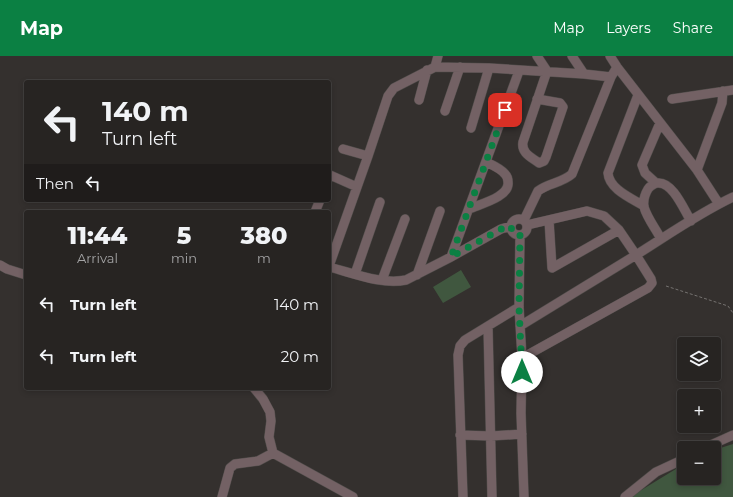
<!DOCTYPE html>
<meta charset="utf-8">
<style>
body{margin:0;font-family:Montserrat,sans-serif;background:#2f2c2a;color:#f1f3f6;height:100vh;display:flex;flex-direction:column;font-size:15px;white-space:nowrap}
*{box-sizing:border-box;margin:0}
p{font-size:13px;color:#a4a4a5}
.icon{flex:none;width:22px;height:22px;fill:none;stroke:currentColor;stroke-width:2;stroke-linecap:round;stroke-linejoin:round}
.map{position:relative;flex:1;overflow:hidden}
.panel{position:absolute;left:24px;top:154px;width:307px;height:180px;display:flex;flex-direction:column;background:#272422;border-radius:4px;box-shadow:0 2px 6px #0003,0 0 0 1px #434140}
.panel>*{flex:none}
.banner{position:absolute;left:24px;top:24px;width:307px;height:122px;border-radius:4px;box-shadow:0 2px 6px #0003,0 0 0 1px #434140;background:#272422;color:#f1f3f6;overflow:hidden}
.fabs{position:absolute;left:677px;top:281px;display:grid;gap:8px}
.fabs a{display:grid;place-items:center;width:44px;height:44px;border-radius:4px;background:#272422;box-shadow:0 2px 6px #0003,0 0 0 1px #434140;font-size:20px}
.pin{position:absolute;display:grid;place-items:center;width:34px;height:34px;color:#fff;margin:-17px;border-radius:8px;box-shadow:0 2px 6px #0006}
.me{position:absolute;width:44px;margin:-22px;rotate:0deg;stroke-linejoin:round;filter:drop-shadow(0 0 3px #0008)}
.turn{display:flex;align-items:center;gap:14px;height:84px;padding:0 12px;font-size:18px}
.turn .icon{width:52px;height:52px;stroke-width:2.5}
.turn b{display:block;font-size:28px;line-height:34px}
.then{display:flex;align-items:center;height:38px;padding:0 12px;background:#0003;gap:8px;font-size:15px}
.eta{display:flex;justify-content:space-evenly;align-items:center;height:68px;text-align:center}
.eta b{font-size:24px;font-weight:800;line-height:28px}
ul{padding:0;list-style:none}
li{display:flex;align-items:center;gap:12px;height:52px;padding:0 12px}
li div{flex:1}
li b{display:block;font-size:15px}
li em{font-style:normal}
header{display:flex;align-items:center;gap:24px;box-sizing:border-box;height:56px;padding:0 20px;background:#0b8043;color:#fff}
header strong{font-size:19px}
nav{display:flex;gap:22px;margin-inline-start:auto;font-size:14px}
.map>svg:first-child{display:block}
.green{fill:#40573f}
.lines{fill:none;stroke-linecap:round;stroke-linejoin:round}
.minor-casing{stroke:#514d4b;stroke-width:10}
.path{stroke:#757270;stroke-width:1;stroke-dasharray:3 2;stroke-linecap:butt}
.minor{stroke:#736164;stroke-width:9}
.route{stroke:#0b8043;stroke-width:7;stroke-dasharray:0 12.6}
</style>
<header>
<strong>Map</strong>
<nav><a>Map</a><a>Layers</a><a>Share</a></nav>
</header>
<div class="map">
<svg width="733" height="441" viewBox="0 0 733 441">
<rect width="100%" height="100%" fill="#34302e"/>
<!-- green -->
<path class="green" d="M461 214 471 231 443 247 433 231Z
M733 388V441H630L684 408V422H714V394Z"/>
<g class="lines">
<!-- minor casing -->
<g class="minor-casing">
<path id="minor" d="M537 0 547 15 523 86C521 97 531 101 539 107L544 105 546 101 563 51 560 47 537 43
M610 0 617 11 697 114 719 148
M435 11 438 0
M584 18 611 21
M638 39 608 117C609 133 631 142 644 150
M672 43 733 34
M419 44 427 14
M445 55 460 11
M471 72 489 12
M343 93 368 100
M697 114 722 47 723 35
M329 122 330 119 357 131
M656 127 645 117 642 109 660 67
M469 153C480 148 510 141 508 126 508 123 507 120 505 118 500 112 492 109 486 106
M315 156 320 144
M511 171a8 8 0 1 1 16 0a8 8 0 1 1-16 0Z
M524 164 538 135C548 127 562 127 572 118L611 21 617 11
M549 164 552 212 619 174
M520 179 519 251 522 302 521 357 524 441
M661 183C656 173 647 162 644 151 643 145 645 138 648 133 650 130 655 127 658 127 673 126 684 154 691 165
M451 201 519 15
M0 209 7 213 26 219
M329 210 368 100 388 40 394 32 435 11 489 12 584 18 572 0
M329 211C353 217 381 229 406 224L451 201 501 173 511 170
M355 218 380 146
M417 219 440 155
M382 224 405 163
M520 270 636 199 619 174 604 160 587 155 527 169
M488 271 492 441
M522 302 648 232 652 227 651 223 636 199C668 179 699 157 733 141
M254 332 263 343 270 356 271 365 269 381 273 397 353 441
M460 379 491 380 522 378
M704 392 733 379
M222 441 230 412 235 408 258 405 273 397
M463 441 458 299 460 290 465 284 519 251
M625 441 656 416 684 403"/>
</g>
<!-- path -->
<path class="path" d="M666 230 728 250 733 257"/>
<!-- minor -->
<use href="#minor" class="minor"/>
</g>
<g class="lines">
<!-- route -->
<path class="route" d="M505 54 451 201 501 173 511 170 512 176 520 179 519 251 522 316"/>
</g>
</svg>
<div class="fabs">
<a><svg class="icon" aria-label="layers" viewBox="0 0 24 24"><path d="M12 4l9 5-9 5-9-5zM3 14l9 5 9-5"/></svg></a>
<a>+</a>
<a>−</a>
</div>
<div class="pin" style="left:505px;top:54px;background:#d93025"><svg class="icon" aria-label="arrive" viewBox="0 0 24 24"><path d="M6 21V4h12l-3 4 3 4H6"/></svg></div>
<svg class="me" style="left:522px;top:316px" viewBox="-20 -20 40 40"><circle r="19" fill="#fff"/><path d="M0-13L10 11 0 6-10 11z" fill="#0b8043"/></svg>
<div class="banner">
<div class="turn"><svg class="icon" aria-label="left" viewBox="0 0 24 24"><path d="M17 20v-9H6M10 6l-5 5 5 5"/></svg><div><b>140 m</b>Turn left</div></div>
<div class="then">Then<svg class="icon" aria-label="left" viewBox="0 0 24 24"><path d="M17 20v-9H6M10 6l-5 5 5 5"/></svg></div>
</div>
<section class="panel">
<div class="eta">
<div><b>11:44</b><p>Arrival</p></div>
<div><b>5</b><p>min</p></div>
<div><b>380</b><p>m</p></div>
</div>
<ul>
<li><svg class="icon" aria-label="left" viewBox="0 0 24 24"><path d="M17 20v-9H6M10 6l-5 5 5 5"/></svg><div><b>Turn left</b></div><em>140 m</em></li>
<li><svg class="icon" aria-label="left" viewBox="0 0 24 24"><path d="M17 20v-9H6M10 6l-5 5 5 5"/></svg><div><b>Turn left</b></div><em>20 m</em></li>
</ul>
</section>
</div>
